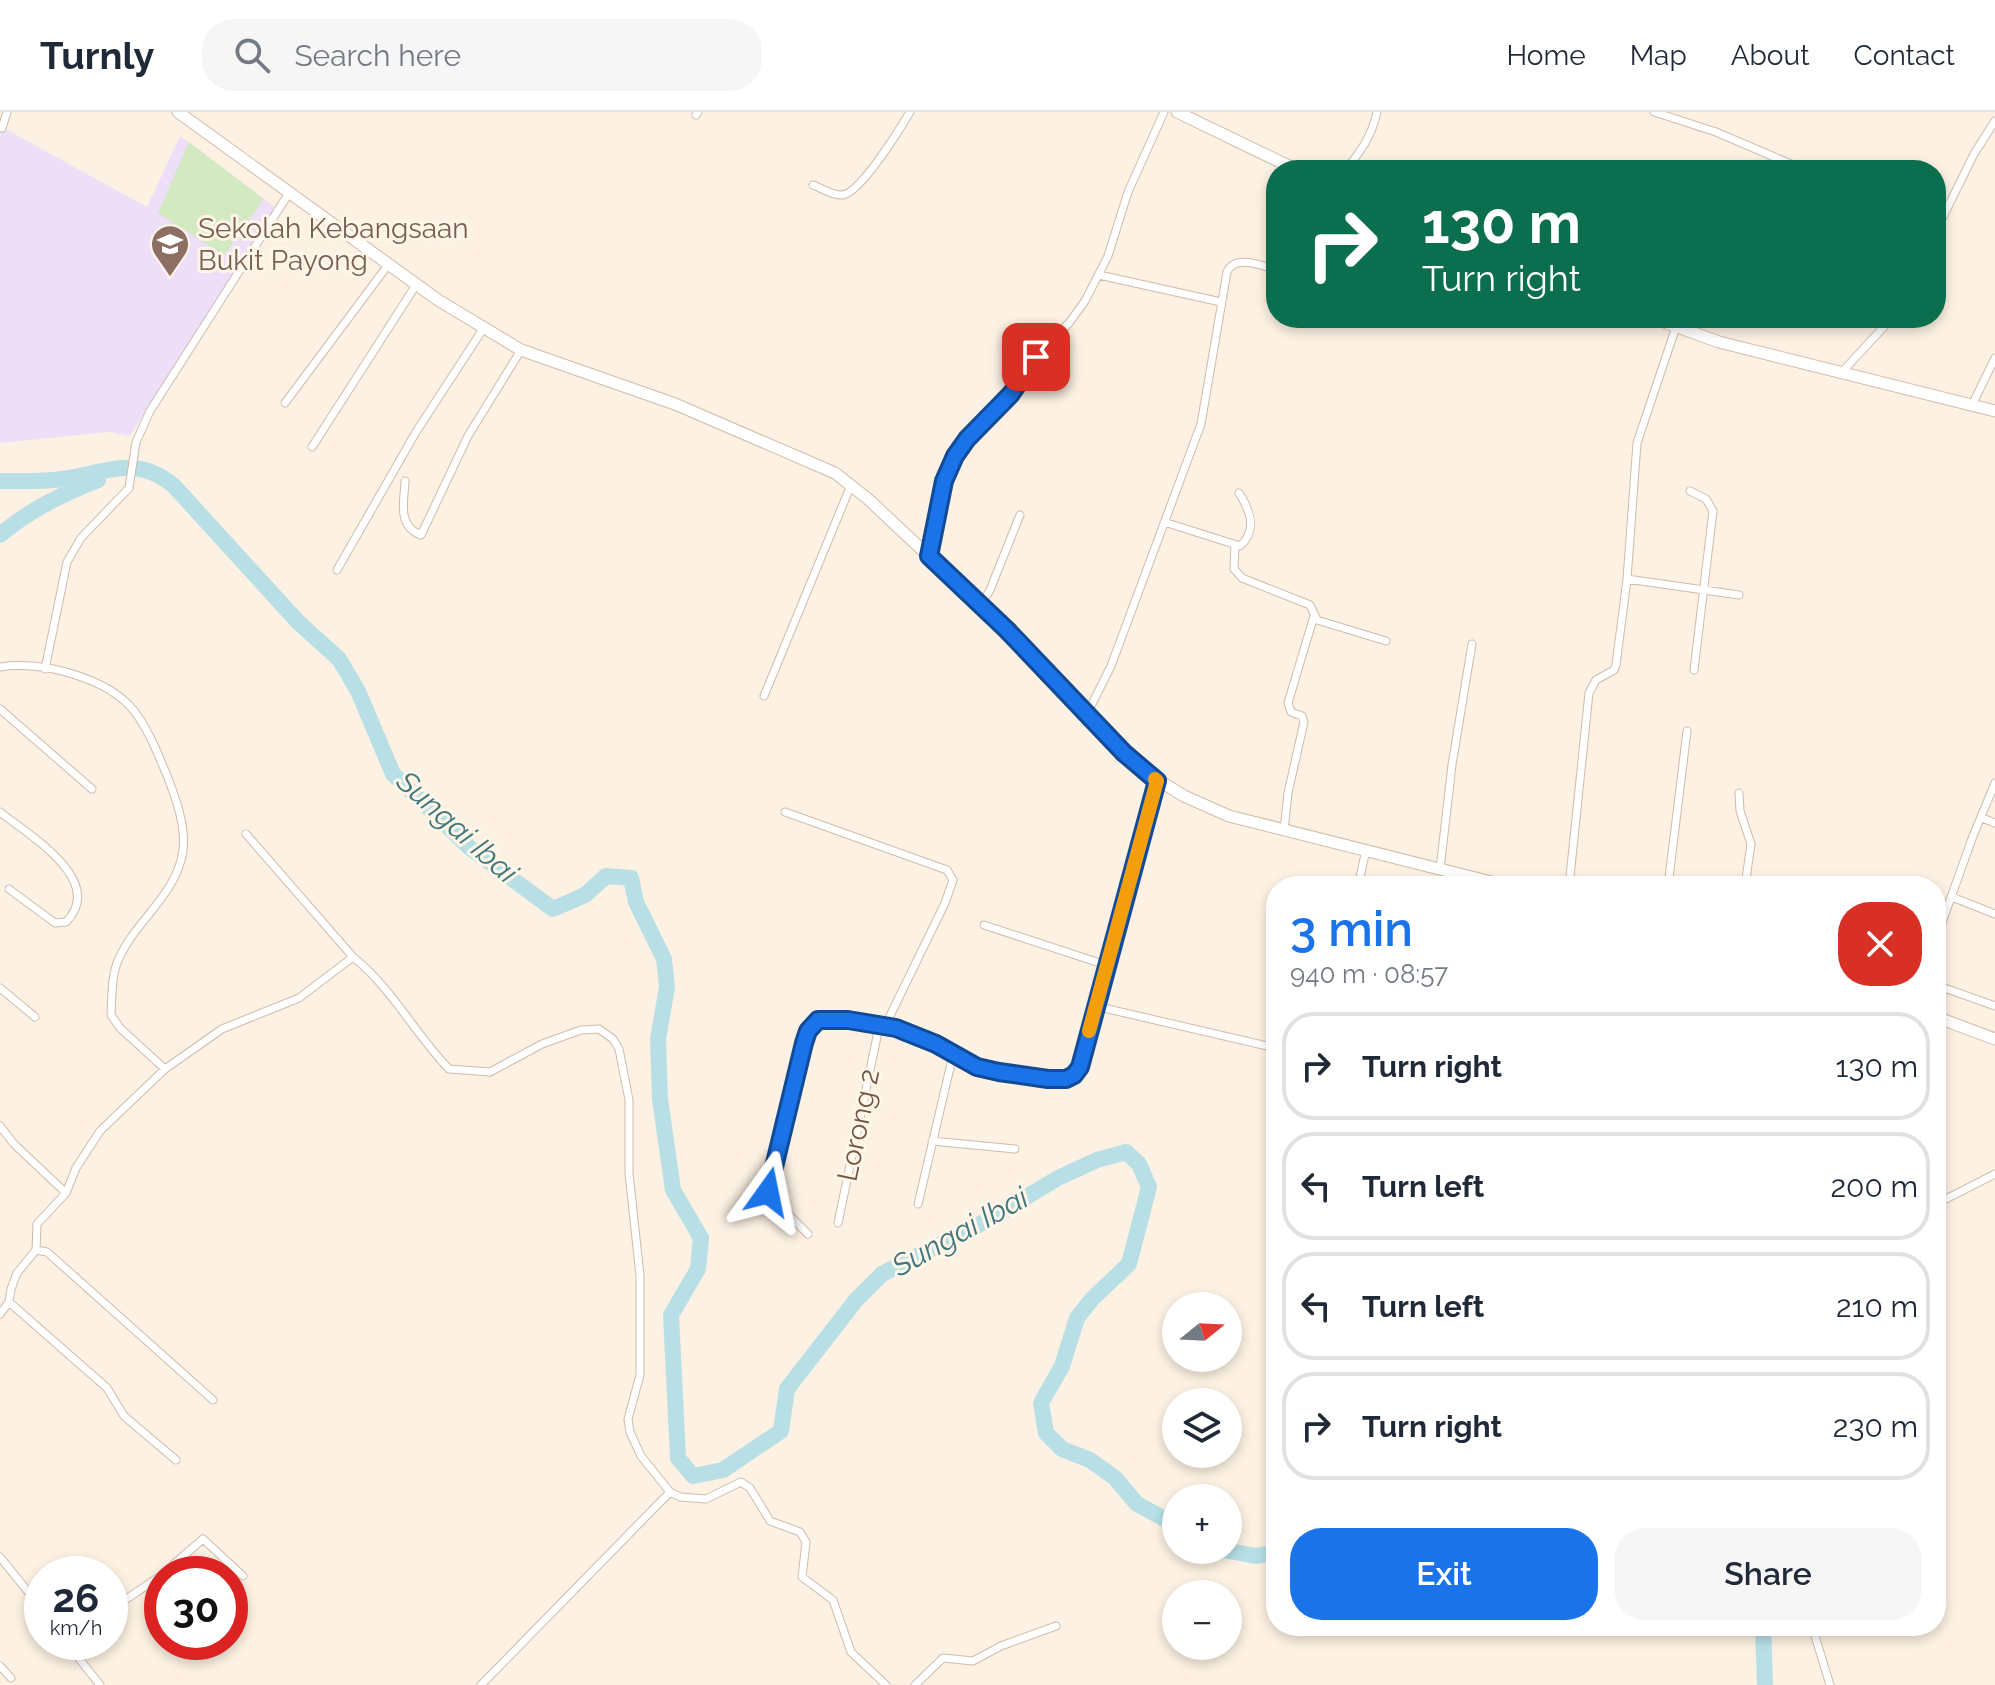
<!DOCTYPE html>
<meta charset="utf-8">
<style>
body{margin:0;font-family:Raleway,sans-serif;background:#f6f6f7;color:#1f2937;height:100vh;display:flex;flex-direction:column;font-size:30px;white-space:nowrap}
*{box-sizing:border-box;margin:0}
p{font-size:26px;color:#747a83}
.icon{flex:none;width:44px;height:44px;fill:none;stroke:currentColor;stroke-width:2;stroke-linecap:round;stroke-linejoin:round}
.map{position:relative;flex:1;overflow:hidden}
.side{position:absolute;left:1266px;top:764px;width:680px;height:760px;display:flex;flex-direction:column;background:#fff;border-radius:32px;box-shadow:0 4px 12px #0003}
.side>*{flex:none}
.top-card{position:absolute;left:1266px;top:48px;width:680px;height:168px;border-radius:32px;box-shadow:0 4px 12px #0003;background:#0b6e4f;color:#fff;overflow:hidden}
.needle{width:52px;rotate:72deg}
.buttons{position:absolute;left:1162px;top:1180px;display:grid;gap:16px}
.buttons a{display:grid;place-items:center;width:80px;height:80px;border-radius:50%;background:#fff;box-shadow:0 4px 12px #0003;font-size:40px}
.speed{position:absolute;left:24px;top:1444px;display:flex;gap:16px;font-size:40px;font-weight:700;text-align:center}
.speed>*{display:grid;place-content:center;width:104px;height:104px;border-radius:50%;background:#fff;box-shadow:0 4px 12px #0003;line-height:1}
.speed small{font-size:20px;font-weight:400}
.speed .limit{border:12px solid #d22;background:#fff;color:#111}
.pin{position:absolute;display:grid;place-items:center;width:68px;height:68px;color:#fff;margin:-34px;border-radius:16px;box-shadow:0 4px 12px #0006}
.me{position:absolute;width:88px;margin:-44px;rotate:12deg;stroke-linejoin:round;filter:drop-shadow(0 0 6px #0008)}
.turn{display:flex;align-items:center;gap:28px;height:168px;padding:0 24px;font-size:36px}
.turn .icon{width:104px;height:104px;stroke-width:2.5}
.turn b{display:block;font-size:56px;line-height:68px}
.round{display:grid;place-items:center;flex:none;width:84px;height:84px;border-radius:32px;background:#f6f6f7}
.overview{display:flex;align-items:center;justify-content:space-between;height:136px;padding:0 24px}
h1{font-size:48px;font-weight:600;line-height:60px;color:#1a73e8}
.action{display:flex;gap:16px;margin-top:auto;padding:16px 24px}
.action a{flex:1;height:92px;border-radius:32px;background:#1a73e8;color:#fff;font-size:32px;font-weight:600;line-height:92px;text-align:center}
.action a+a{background:#f6f6f7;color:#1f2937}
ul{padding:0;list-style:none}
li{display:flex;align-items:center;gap:24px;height:108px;margin:0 16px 12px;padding:0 8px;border:4px solid #e0e1e3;border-radius:32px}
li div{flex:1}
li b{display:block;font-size:30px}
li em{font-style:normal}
header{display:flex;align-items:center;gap:48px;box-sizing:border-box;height:112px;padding:0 40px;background:#fff;border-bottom:2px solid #e0e1e3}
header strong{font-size:38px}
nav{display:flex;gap:44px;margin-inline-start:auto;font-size:28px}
.search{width:560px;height:72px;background:#f6f6f7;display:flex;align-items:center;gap:20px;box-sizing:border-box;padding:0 28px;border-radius:32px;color:#747a83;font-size:30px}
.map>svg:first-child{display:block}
.education{fill:#eedff8}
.green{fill:#d2e9c1}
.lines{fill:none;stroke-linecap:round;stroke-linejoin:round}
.river{stroke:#b7dfe5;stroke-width:16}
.street-casing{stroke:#cfbbac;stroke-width:9}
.secondary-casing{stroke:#d2bba9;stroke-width:13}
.street{stroke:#fff;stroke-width:7}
.secondary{stroke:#fff;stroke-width:11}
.route-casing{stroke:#114b97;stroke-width:20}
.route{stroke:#1a73e8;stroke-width:14}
.slow{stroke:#f59e0b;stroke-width:14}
.labels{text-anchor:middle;stroke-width:6;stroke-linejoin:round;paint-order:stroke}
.education-label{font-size:28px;fill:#785e54;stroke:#fff6e8;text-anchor:start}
.street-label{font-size:28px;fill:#735749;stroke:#fff6e8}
.water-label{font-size:30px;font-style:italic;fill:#40767f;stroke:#fff6e8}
</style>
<header>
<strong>Turnly</strong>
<div class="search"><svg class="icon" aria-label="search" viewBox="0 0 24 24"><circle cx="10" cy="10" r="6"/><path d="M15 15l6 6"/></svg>Search here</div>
<nav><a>Home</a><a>Map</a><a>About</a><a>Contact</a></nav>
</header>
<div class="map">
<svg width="1995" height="1573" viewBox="0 0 1995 1573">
<rect width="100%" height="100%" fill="#fcf1e2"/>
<!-- education -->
<path class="education" d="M0 14 147 95 180 24 276 96 130 324 109 320 0 331Z"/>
<!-- green -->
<path class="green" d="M189 30 264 87 224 143 158 101Z"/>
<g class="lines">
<!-- river -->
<path class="river" d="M0 369C20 369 42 370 62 367 106 361 136 342 174 374L298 510 339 547 358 579 393 662 470 736 553 797 585 783 606 764 631 766 636 790 664 847 667 875 658 927 660 987 673 1078 701 1126 698 1157 671 1203 678 1346 693 1364 723 1358 781 1319 787 1277 856 1188 882 1162 988 1108 1058 1066 1097 1048 1126 1040 1139 1052 1149 1075 1129 1152 1092 1187 1077 1206 1062 1254 1041 1291 1046 1321 1062 1337 1090 1348 1115 1366 1137 1392 1176 1413
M0 423C29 398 63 382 98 368
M1224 1438 1256 1444 1276 1440
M1763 1514 1765 1573"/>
<!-- street casing -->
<g class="street-casing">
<path id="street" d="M1654 0 1716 20 1805 58
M696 3 698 0
M2 16 7 0
M1345 58C1361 40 1372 23 1377 0
M813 73C821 76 833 84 843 83 861 80 900 17 910 0
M1936 119 1974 42 1995 9
M1099 163 1221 190
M1841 261 1892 206
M285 291 388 153
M1972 293 1995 246
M312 335 416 173
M405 369C404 390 397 414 421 423L468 324 521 238
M1690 379 1706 387 1713 399 1694 558
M1164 410 1240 434C1258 418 1250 398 1239 381
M1235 433 1234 457 1242 466 1310 493 1317 508 1386 529
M929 444 944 369 955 344 967 327 1008 285 1036 245 1069 211 1085 189 1108 144 1128 80 1164 0
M337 458 416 320 483 217
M1627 467 1739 483
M981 493 990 478 1020 403
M0 555C41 548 109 566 135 600 149 619 159 644 168 666 176 687 186 715 183 738 177 785 130 812 116 854 111 869 112 887 111 903L120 916 165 957
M45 557 67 450 81 426 129 376 136 330 150 299 289 81
M764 584 851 373
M0 597 92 677
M1087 602 1111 554 1201 312 1227 160C1235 142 1261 154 1276 157
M1739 681 1740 699 1751 732 1745 774
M0 700C29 723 107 769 66 810L55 811 9 777
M785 700 947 758 953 768 945 791 885 914
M1982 706 1995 711
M1284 718 1288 681 1304 610 1302 604 1291 600 1288 591 1314 504
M246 722 353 845C392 876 415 922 449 957L490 960 542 932 581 918 599 917 613 927 619 937 629 988V1061L640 1164V1263L628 1307 630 1320 641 1344 670 1380 680 1385 706 1387 741 1370 750 1376 770 1409 800 1420 806 1430 802 1465 833 1488 851 1540 886 1573
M1440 757 1452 653 1472 532
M1358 774 1366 738
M1569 774 1589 581 1596 568 1614 558 1616 553 1627 467 1637 331 1676 215
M1668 774 1687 619
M1952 785 1995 802
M984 813 1106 853
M1936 827 1973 724 1995 671
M1936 873 1995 894
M0 876 35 905
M1095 894 1276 936
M0 1014 14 1032 66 1081
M932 1029 1015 1037
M918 1092 953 943
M1936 1092 1995 1062
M838 1111 879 915
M808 1122 772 1086 768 1075 804 931 813 912C837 896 907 919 932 931 947 937 959 948 975 954 992 960 1049 971 1066 966 1073 965 1076 960 1080 955L1157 669
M36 1138 47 1140 213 1288
M9 1190 107 1276 124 1304 176 1348
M0 1202 9 1190 11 1177 17 1161 36 1138 37 1112 66 1081 76 1056 100 1019 165 957 222 917 299 886 353 845
M0 1445 42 1497
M110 1498 159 1465 203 1427 243 1464
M1812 1514 1830 1573
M66 1530 100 1573
M0 1554 11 1566
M481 1573 670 1380
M915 1573 943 1546 973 1549 1001 1534 1056 1514"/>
</g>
<!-- secondary casing -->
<g class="secondary-casing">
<path id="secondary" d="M178 0 438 188 521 238 675 292 835 361 868 387 985 497 1142 658 1184 684 1229 704 1507 774
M1177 0 1297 58
M1653 206 1719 230 1995 299
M1936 905 1995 927"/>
</g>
<!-- street -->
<use href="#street" class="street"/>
<!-- secondary -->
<use href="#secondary" class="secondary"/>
</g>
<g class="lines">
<!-- route casing -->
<g class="route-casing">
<path id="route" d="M768 1080 804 931 808 919 818 908H848L896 916 936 932 977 955 999 960 1048 967H1066L1074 963 1080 955 1157 669 1124 641 1007 518 929 444 944 369 955 344 967 327 1011 282 1036 245"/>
</g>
<!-- route -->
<use href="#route" class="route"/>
<!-- slow -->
<path class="slow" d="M1089 919 1157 669 1155 667"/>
</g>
<!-- icons -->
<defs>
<g id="school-pin" transform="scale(2)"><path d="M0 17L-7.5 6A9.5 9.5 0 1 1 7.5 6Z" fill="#8d6e63" stroke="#fff6e8"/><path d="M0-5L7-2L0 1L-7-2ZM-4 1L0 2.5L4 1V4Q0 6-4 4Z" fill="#fff"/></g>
</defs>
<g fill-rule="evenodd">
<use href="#school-pin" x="170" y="132"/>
</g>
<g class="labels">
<!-- education labels -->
<g class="education-label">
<text x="198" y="126">Sekolah Kebangsaan<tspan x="198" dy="32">Bukit Payong</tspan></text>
</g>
<!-- street labels -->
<g class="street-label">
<text transform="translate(858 1013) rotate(-78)" y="10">Lorong 2</text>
</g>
<!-- water labels -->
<g class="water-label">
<text transform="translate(457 715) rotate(42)" y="10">Sungai Ibai</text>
<text transform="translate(960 1120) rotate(-29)" y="10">Sungai Ibai</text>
</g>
</g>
</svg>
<div class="buttons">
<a><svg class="needle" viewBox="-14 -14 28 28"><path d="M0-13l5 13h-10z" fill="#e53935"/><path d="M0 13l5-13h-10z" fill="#747a83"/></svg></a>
<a><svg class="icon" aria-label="layers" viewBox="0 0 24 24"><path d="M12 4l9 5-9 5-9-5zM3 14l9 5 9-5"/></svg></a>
<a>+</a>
<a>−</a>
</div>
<div class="speed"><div>26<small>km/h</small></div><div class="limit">30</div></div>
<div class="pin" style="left:1036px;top:245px;background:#d93025"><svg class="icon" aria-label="arrive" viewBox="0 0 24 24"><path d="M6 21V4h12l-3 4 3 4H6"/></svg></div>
<svg class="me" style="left:768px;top:1080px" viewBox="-20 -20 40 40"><path d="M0-17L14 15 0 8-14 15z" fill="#1a73e8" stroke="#fff" stroke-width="4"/></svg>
<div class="top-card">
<div class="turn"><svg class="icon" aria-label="right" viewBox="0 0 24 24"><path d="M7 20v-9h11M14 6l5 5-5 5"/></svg><div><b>130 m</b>Turn right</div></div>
</div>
<section class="side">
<div class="overview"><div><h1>3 min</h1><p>940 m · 08:57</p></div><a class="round" style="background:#d93025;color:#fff"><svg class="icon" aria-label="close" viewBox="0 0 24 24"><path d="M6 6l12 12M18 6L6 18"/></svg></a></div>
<ul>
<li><svg class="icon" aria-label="right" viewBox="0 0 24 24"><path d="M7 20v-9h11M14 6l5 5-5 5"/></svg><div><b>Turn right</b></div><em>130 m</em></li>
<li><svg class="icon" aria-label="left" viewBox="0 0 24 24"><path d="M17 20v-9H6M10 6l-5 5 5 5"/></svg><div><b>Turn left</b></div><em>200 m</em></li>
<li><svg class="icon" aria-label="left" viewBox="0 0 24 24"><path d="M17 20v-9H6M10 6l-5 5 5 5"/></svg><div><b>Turn left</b></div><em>210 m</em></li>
<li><svg class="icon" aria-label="right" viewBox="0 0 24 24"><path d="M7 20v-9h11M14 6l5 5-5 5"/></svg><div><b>Turn right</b></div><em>230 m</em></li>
</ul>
<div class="action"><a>Exit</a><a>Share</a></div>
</section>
</div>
